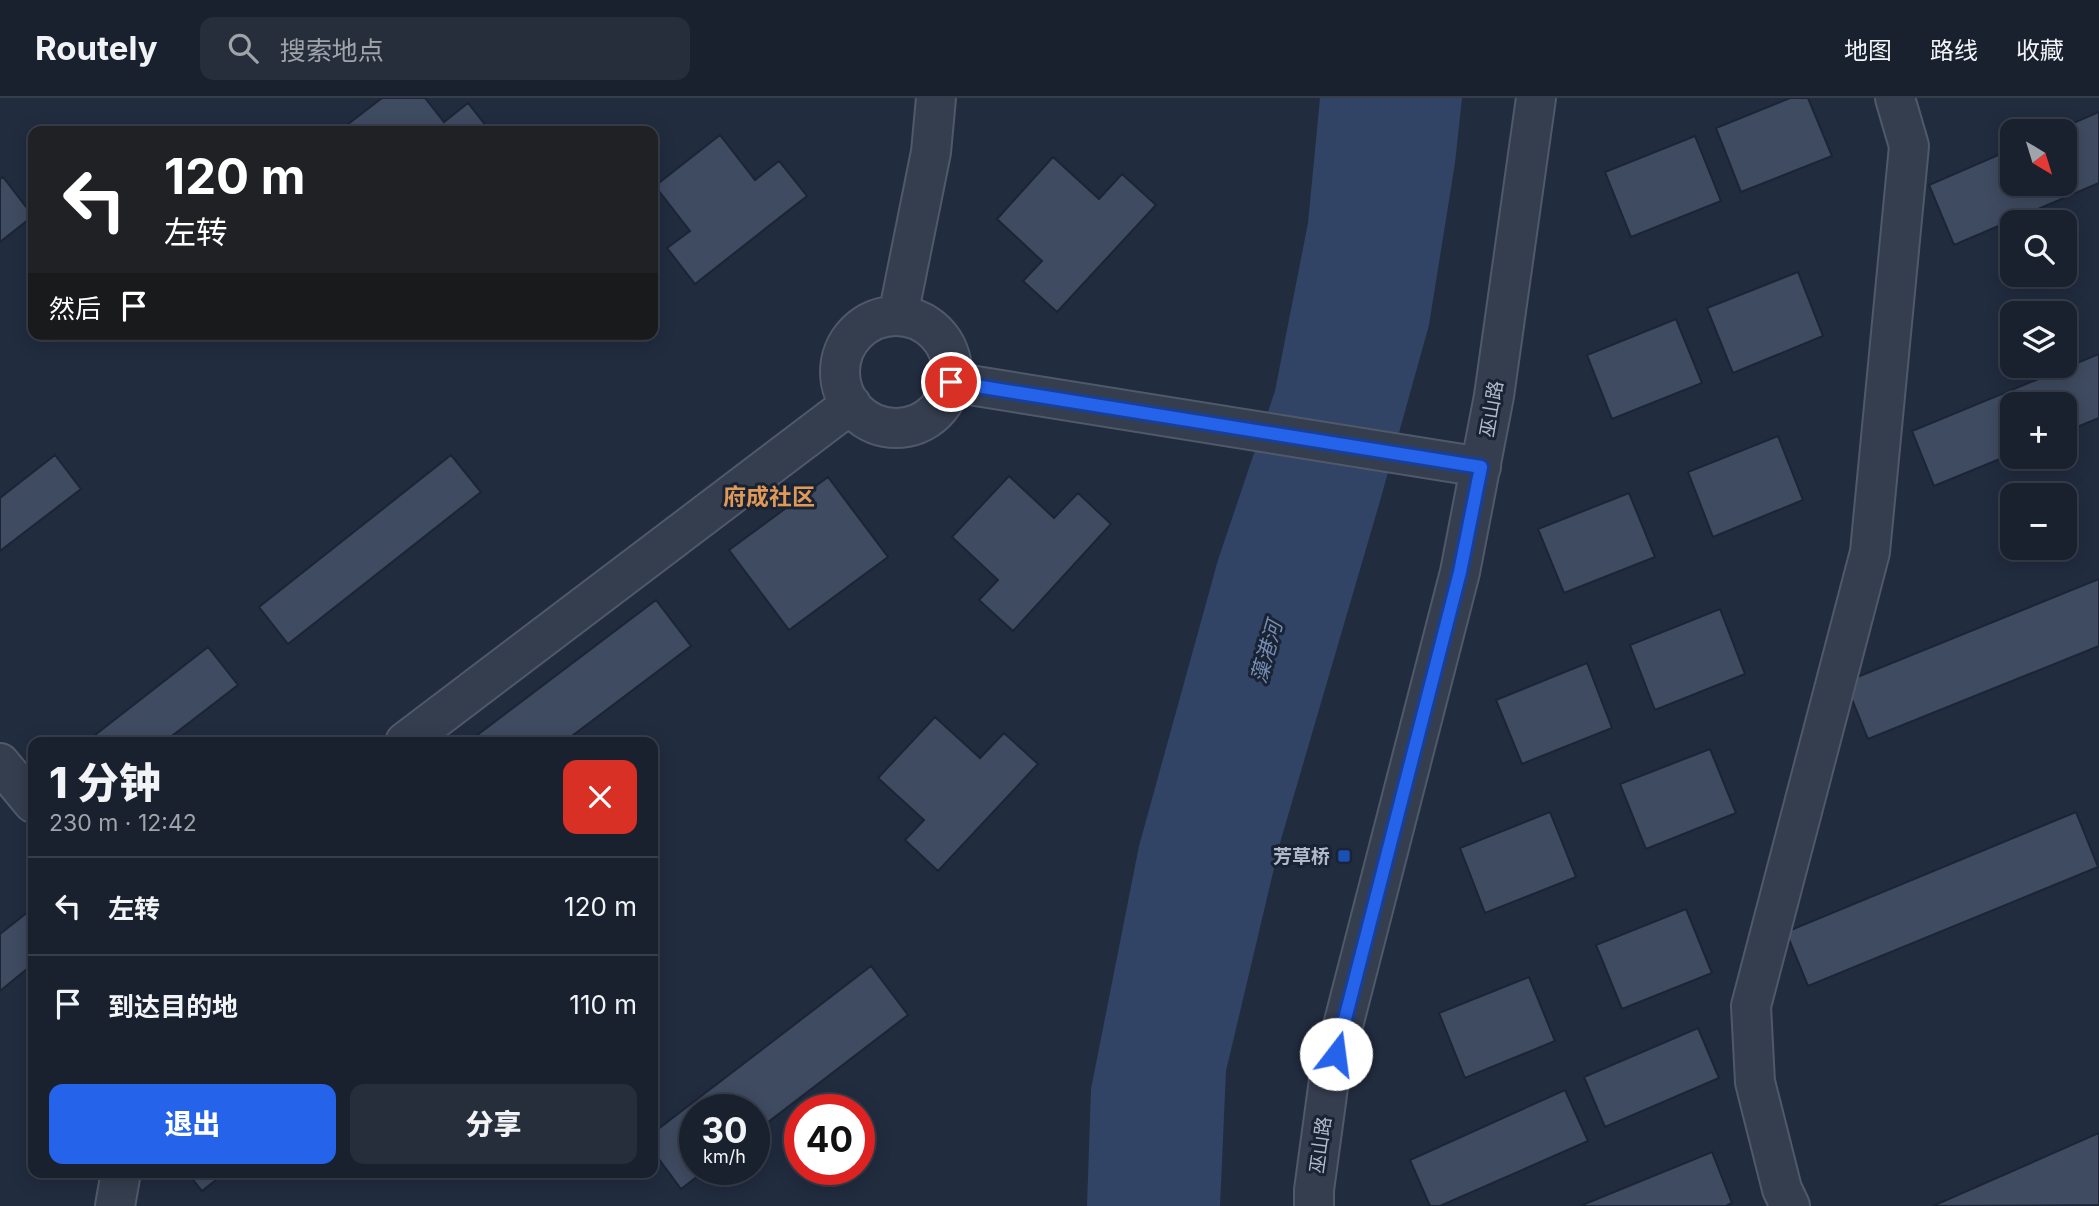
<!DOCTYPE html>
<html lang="zh">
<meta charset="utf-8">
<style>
body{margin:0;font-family:Inter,"Noto Sans SC",sans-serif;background:#262e3b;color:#f1f3f6;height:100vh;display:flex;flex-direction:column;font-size:26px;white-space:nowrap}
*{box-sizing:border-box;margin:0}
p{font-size:23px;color:#9fa3aa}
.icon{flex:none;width:38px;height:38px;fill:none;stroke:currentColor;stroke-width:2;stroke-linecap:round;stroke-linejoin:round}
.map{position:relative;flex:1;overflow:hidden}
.sheet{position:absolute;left:28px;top:639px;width:630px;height:441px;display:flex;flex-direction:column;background:#19212f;border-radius:14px;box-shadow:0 4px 18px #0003,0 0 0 2px #373e4b}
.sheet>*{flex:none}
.guide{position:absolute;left:28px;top:28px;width:630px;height:214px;border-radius:14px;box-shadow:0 4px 18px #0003,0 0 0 2px #373e4b;background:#202124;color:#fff;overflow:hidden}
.needle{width:46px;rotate:142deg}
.tools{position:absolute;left:2000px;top:21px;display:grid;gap:14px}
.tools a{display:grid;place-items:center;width:77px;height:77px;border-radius:14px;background:#19212f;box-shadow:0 4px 18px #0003,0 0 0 2px #373e4b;font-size:35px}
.speed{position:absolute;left:679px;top:996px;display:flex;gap:14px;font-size:35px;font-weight:700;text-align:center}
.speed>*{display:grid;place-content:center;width:91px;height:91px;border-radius:50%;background:#19212f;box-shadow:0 4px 18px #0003,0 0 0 2px #373e4b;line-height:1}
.speed small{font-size:18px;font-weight:400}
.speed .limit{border:10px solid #d22;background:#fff;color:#111}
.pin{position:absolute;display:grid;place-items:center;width:60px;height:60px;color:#fff;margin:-30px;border:4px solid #fff;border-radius:50%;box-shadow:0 2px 7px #0007}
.me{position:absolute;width:77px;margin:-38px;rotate:15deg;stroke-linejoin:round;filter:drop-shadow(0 0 5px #0008)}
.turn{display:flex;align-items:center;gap:24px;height:147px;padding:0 21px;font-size:32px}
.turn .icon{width:91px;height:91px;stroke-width:2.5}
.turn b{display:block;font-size:49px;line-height:60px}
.then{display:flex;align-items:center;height:66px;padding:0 21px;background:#0003;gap:14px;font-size:26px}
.round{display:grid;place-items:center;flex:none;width:74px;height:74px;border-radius:14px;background:#262e3b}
.summary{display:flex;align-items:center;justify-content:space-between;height:119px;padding:0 21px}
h1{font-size:42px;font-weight:800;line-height:52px}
.cta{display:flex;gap:14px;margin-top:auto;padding:14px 21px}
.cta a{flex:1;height:80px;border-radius:14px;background:#2563eb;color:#fff;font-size:28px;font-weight:800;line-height:80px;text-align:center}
.cta a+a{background:#262e3b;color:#f1f3f6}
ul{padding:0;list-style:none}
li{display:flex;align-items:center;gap:21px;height:98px;padding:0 21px;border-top:2px solid #373e4b}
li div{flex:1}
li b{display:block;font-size:26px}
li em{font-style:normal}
header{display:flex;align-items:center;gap:42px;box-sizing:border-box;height:98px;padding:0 35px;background:#19212f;border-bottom:2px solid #373e4b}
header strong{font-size:33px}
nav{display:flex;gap:38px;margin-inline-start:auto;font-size:24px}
.search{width:490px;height:63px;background:#262e3b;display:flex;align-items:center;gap:18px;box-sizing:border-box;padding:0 24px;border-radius:14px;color:#9fa3aa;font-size:26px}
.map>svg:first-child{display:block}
.water{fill:#314466}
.building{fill:#3f4b61;stroke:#1c2535;stroke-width:2}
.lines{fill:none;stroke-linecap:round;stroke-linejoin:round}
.minor-casing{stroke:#505969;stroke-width:42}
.minor{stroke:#353e4f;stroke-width:38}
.route-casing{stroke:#184099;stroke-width:18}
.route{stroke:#2563eb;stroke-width:12}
.transit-dot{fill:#1a4fb4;stroke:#1a2333;stroke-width:2.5}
.labels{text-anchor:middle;stroke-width:6;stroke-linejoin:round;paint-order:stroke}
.street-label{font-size:19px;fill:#b0b9ca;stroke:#1a2333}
.poi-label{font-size:19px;font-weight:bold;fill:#b0b9ca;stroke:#1a2333;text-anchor:end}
.water-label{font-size:21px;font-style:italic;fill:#758db5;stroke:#1a2333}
.quarter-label{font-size:23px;font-weight:bold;fill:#e09956;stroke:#1a2333}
</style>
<header>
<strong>Routely</strong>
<div class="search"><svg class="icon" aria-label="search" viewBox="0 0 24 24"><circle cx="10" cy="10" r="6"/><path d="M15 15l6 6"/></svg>搜索地点</div>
<nav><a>地图</a><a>路线</a><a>收藏</a></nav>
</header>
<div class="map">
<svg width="2099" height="1108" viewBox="0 0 2099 1108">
<rect width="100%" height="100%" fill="#212c3f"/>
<!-- water -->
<path class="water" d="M1320 0H1462L1455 65 1429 227 1380 403 1280 745 1226 973 1220 1108H1087L1091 991 1139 748 1218 462 1275 293 1308 125Z"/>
<!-- building -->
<path class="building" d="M382 0H425L444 24 468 5 490 33H346L343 30Z
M1790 0H1808L1832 58 1741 94 1716 30Z
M2099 14V85L1954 147 1929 87 2012 51V86H2065V33H2055Z
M720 37 755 82 779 63 807 98 695 186 667 150 690 133 655 88Z
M1695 38 1721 103 1631 139 1605 74Z
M1053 59 1099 101 1122 76 1156 107 1057 214 1023 183 1042 163 997 121Z
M3 79 33 118 0 144V81Z
M1798 174 1823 238 1733 275 1707 210Z
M1676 221 1702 285 1612 321 1587 257Z
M2099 256V320L2065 334V306H2012V356L1934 388 1912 333Z
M1778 338 1803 402 1713 439 1688 374Z
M55 357 81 391 0 453V400Z
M451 357 481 394 288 546 259 509Z
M1009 378 1054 420 1078 395 1111 426 1013 533 979 502 998 482 952 439Z
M828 379 888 459 789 532 729 452Z
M1629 395 1655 459 1564 495 1538 431Z
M2099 481V548L1868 641 1845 584Z
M656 502 691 548 564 644H468Z
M1720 511 1745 576 1655 612 1630 547Z
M208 549 238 587 164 644H86Z
M1587 565 1612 630 1522 666 1496 602Z
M935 619 980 660 1004 635 1038 666 938 773 905 742 924 722 878 680Z
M1710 651 1736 715 1646 751 1620 686Z
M1550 714 1576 779 1485 815 1460 750Z
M2076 714 2098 769 1808 888 1786 834Z
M33 810V866L0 893V836Z
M1686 811 1712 875 1622 911 1596 847Z
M871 868 908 917 754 1035V1012H695V1071H707L681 1091 653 1053V1035Z
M1529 879 1555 943 1465 980 1439 915Z
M1698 930 1719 980 1605 1029 1584 979Z
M1565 992 1588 1043 1440 1108H1430L1410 1062Z
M2099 1035V1107L1933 1108Z
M1712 1054 1732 1105 1726 1108H1580Z
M187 1074H226L202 1093Z"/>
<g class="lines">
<!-- minor casing -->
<g class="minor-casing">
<path id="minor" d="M898 218 931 54 936 0
M840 274a56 56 0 1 1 112 0a56 56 0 1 1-112 0Z
M951 284 1481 369
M405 644 851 306
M0 665 33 705
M115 1108 121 1074
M1314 1108V1092L1329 982 1460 474 1494 298 1536 0
M1790 1108 1782 1091 1755 984 1751 908 1870 454 1909 48 1895 0"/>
</g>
<!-- minor -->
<use href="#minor" class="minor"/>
</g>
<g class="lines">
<!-- route casing -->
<g class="route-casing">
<path id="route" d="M951 284 1481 369 1460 474 1336 956"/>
</g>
<!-- route -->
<use href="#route" class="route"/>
</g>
<!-- markers -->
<rect class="transit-dot" x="1337" y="751" width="14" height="14" rx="3.5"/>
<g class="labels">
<!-- street labels -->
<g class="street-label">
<text transform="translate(1491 311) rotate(-80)" y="7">巫山路</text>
<text transform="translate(1320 1047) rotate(-82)" y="7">巫山路</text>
</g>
<!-- poi labels -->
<g class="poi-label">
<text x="1330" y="765">芳草桥</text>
</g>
<!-- water labels -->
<g class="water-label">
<text transform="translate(1267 554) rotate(-74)" y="7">藻港河</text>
</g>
<!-- quarter labels -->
<g class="quarter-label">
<text x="769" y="407">府成社区</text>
</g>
</g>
</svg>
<div class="tools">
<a><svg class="needle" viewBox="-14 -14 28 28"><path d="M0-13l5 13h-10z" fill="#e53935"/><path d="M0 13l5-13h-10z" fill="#9fa3aa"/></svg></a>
<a><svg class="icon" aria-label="search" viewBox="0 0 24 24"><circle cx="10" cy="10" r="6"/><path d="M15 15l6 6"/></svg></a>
<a><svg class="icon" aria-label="layers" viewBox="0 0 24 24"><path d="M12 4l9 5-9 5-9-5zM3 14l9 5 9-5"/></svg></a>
<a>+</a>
<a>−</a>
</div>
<div class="speed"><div>30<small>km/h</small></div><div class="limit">40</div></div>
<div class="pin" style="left:951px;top:284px;background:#d93025"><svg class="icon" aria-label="arrive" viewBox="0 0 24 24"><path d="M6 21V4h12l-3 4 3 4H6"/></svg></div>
<svg class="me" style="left:1336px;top:956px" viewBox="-20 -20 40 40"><circle r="19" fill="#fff"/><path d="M0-13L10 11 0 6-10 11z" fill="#2563eb"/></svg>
<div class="guide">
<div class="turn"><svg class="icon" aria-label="left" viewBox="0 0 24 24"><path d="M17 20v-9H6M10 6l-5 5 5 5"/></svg><div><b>120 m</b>左转</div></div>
<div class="then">然后<svg class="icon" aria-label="arrive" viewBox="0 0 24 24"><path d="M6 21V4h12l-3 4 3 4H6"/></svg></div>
</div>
<section class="sheet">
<div class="summary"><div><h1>1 分钟</h1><p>230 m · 12:42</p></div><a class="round" style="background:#d93025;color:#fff"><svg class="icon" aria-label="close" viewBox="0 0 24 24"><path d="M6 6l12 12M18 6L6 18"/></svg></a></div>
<ul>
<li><svg class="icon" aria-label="left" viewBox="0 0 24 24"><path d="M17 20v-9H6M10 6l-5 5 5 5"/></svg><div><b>左转</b></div><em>120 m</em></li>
<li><svg class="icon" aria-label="arrive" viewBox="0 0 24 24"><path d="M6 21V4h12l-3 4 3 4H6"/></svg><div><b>到达目的地</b></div><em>110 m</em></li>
</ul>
<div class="cta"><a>退出</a><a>分享</a></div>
</section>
</div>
